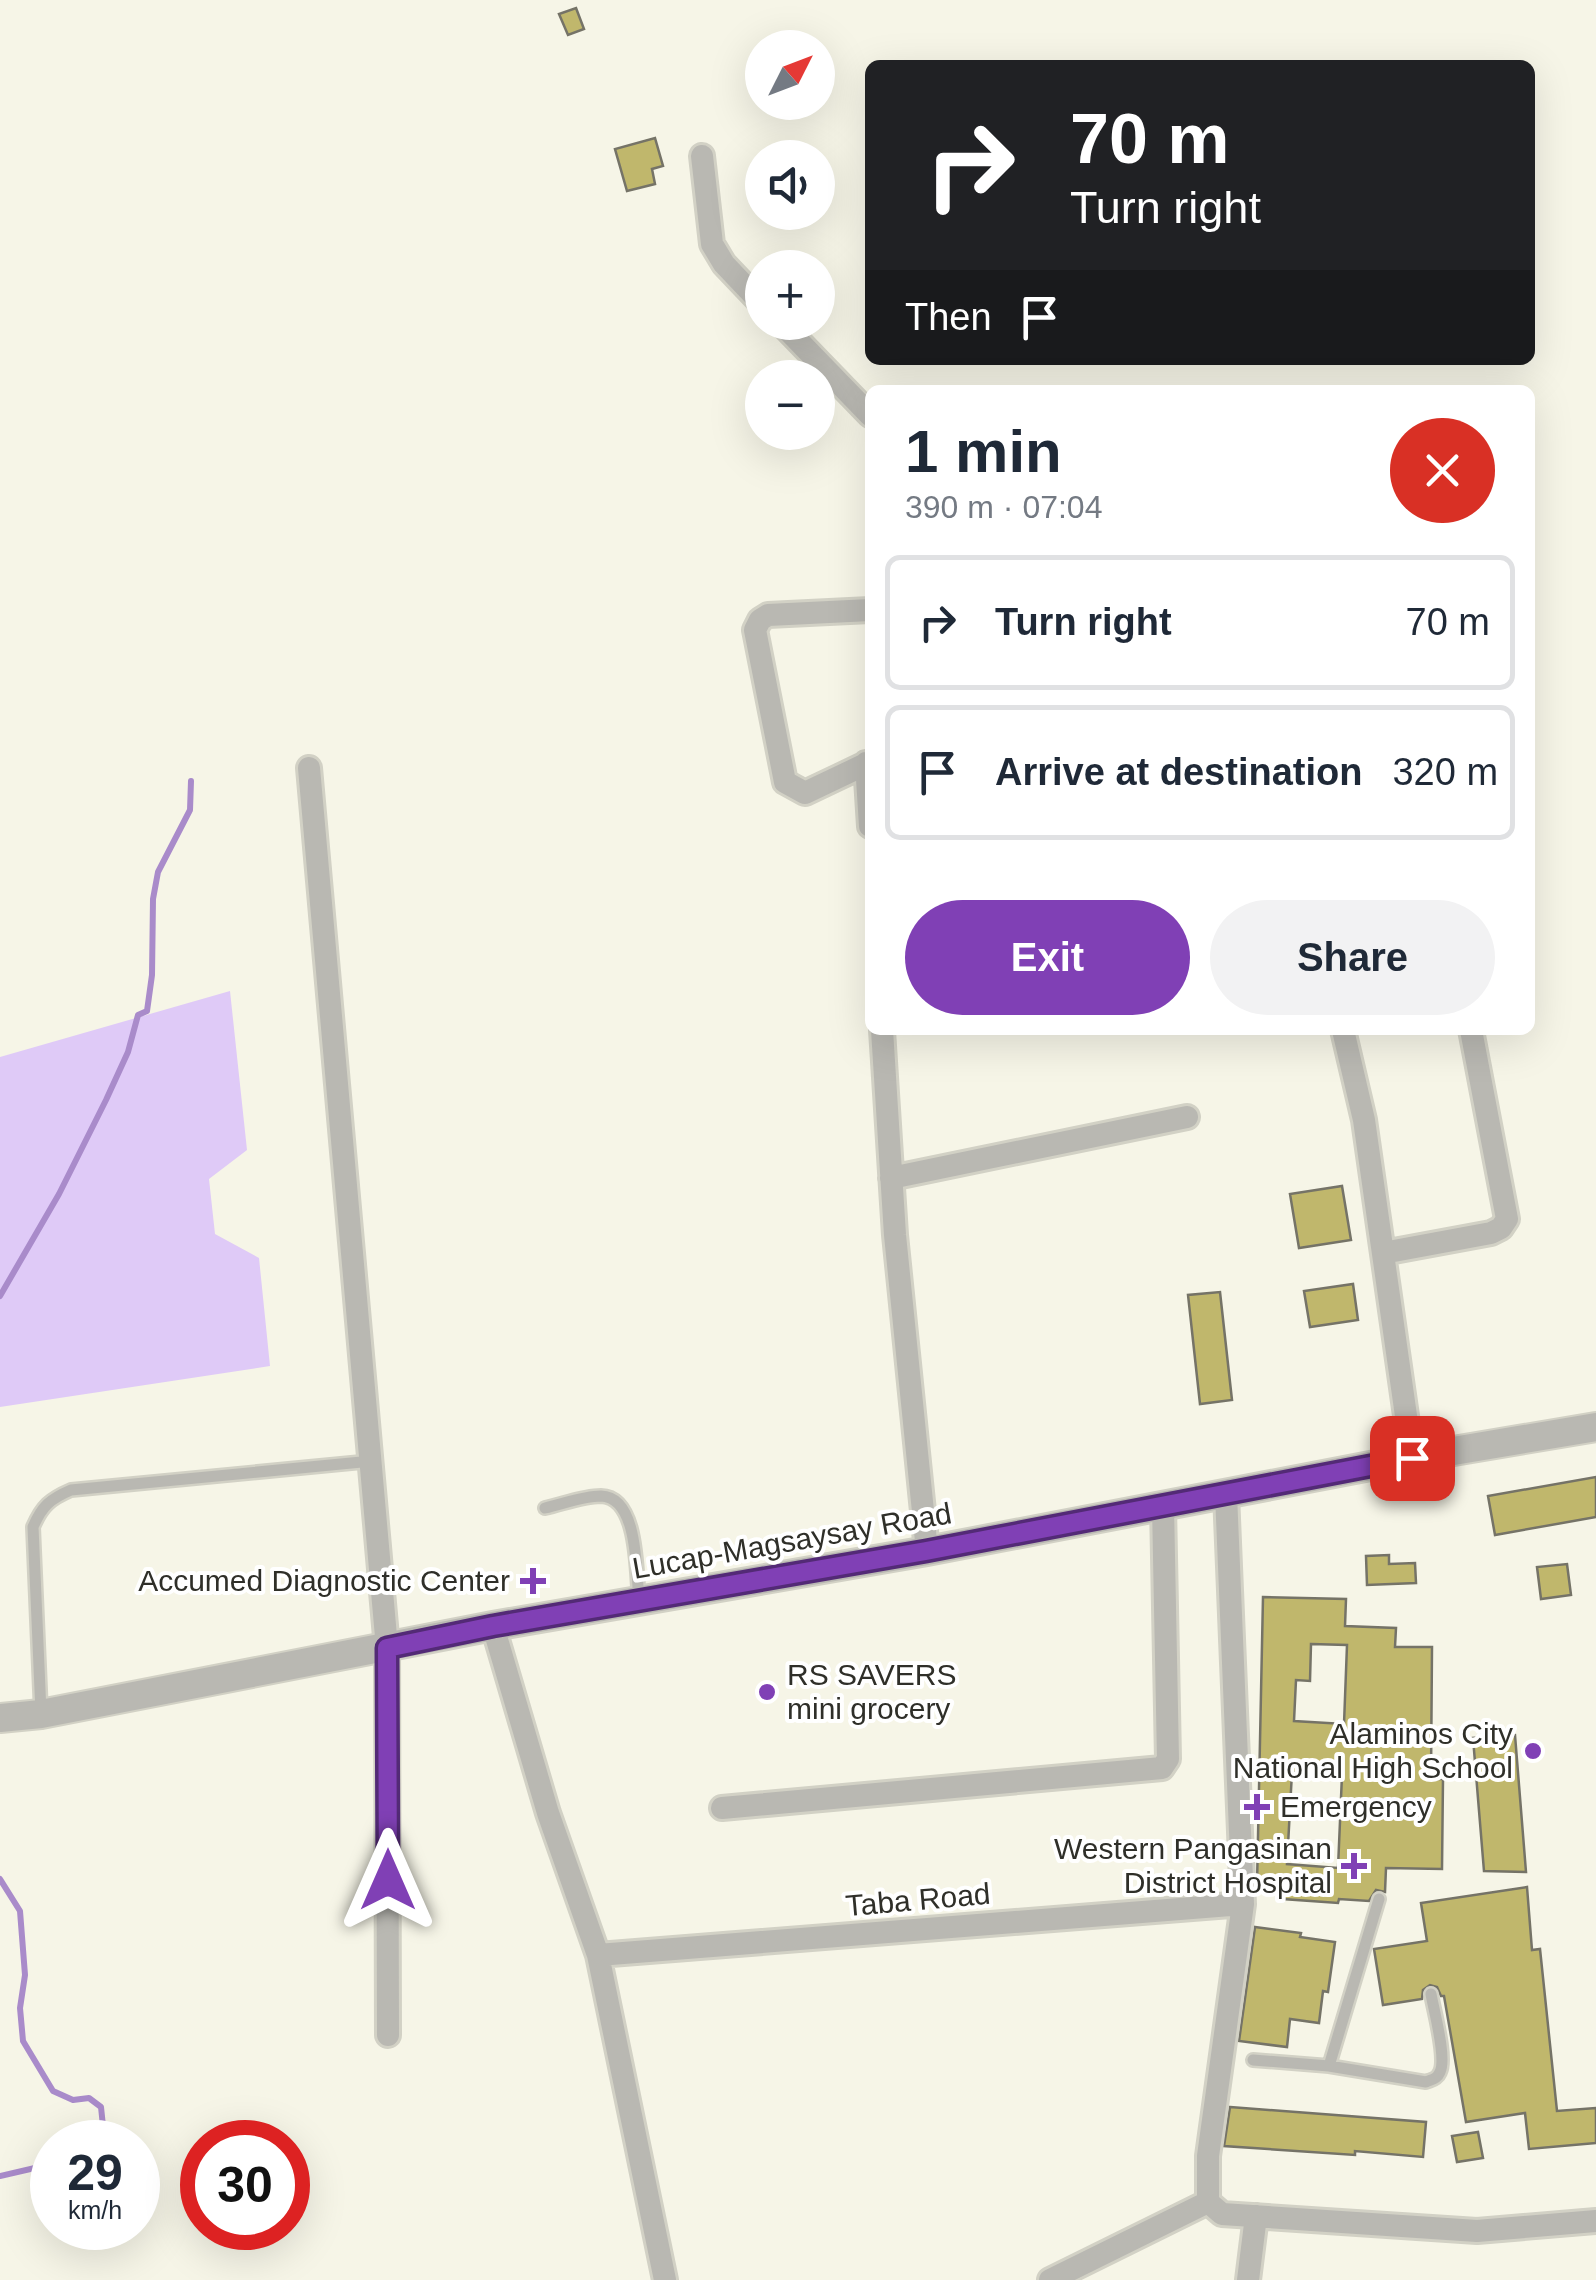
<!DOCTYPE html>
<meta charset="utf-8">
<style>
body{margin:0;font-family:Arial,sans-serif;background:#f2f2f3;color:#1f2937;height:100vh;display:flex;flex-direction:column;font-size:38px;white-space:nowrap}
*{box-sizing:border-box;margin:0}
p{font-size:32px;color:#747a83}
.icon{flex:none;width:55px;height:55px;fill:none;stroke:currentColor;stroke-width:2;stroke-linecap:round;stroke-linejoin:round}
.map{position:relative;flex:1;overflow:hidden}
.details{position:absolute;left:865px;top:385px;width:670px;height:650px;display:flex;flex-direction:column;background:#fff;border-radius:15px;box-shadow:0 10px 40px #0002}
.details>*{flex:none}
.guide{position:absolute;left:865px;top:60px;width:670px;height:305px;border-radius:15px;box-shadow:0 10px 40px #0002;background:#202124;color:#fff;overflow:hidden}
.needle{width:65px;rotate:48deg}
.controls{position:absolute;left:745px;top:30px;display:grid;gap:20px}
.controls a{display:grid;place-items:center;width:90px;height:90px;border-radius:50%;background:#fff;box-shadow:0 10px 40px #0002;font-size:50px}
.speed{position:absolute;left:30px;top:2120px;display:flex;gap:20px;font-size:50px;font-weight:700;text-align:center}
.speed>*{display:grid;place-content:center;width:130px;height:130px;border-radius:50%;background:#fff;box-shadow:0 10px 40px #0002;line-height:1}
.speed small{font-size:25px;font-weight:400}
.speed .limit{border:15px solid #d22;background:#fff;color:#111}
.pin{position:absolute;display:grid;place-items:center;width:85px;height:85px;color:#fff;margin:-42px;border-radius:20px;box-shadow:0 5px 15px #0006}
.me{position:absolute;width:110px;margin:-55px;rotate:0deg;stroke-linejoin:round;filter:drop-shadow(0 0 8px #0008)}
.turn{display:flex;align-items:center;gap:35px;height:210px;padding:0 40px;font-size:45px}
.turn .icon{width:130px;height:130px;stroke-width:2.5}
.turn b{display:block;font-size:70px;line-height:85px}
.then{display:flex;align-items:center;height:95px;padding:0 40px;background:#0003;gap:20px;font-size:38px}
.round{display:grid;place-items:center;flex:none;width:105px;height:105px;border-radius:52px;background:#f2f2f3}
.summary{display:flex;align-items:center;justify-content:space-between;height:170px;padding:0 40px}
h1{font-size:60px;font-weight:800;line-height:75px}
.cta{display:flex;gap:20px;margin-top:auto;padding:20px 40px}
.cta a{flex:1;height:115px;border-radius:60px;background:#8040b5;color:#fff;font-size:40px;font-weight:800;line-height:115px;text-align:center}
.cta a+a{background:#f2f2f3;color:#1f2937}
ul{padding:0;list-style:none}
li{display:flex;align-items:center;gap:30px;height:135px;margin:0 20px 15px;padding:0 20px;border:5px solid #e0e1e3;border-radius:15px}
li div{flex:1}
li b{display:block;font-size:38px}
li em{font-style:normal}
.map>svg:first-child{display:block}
.green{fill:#dfcaf7}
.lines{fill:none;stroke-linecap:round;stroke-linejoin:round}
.stream{stroke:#a98bca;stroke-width:6}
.building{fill:#c0b76c;stroke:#757367;stroke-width:2.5;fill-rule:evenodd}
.service-casing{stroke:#d2d1c5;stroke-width:16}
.minor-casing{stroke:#d2d1c5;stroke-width:28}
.tertiary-casing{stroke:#d2d1c5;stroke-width:32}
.service{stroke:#b9b8b2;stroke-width:11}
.minor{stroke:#b9b8b2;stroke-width:22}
.tertiary{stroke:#b9b8b2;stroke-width:28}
.route-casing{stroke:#532a76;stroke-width:25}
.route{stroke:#8040b5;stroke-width:18}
.poi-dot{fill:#8040b5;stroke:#fff;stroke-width:4}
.labels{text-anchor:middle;stroke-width:8;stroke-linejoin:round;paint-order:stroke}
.street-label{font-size:30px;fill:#2f2f29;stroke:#fff}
.poi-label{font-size:30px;fill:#2f2f29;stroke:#fff;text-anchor:end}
</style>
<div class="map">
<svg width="1596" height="2280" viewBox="0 0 1596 2280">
<rect width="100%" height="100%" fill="#f6f5e7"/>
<!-- green -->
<path class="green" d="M230 991 247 1150 209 1179 215 1234 259 1258 270 1366 0 1407V1057Z"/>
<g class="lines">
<!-- stream -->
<path class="stream" d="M0 1296 59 1194 106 1100 128 1052 138 1015 147 1011 152 975 153 899 158 872 190 810 191 781
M0 1879 20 1911 25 1975 20 2008 23 2041 53 2091 73 2100 89 2098 101 2107 103 2126 94 2142
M0 2176 52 2164"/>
</g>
<!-- building -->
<path class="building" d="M576 8 584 29 568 35 559 14Z
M655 138 663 166 652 169 655 184 627 191 615 149Z
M1342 1186 1351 1240 1299 1248 1290 1194Z
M1353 1284 1358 1320 1310 1327 1304 1291Z
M1220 1292 1232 1400 1200 1404 1188 1295Z
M1596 1477V1517L1495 1535 1488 1496Z
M1389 1555V1564L1415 1563 1416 1583 1367 1585 1366 1556Z
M1567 1564 1571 1595 1541 1599 1537 1567Z
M1263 1597 1346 1599 1345 1626 1396 1628 1395 1647H1432L1431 1779H1443L1442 1869 1386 1868 1385 1892 1376 1890 1369 1901 1339 1899 1338 1903 1283 1899 1284 1887 1257 1885ZM1311 1644 1347 1645 1344 1724 1294 1721 1296 1680 1310 1681ZM1292 1772 1342 1775 1338 1868 1287 1864Z
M1515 1735 1526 1872 1484 1871 1473 1738Z
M1527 1887 1532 1950 1540 1949 1557 2111 1596 2108V2143L1529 2149 1525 2113 1466 2122 1444 1996H1441L1437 1987 1430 1985 1423 1990 1422 1999 1383 2005 1374 1949 1427 1941 1421 1903Z
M1255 1927 1301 1933 1300 1937 1335 1942 1328 1992 1323 1991 1319 2023 1290 2019 1287 2047 1239 2041Z
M1230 2107 1426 2122 1423 2157 1355 2151V2155L1224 2146Z
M1478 2132 1483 2158 1457 2162 1452 2136Z"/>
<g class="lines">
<!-- service casing -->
<g class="service-casing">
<path id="service" d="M545 1508C563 1504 583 1496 601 1496 639 1497 636 1573 639 1601
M41 1713 33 1527C42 1506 50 1499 71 1490L372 1461
M1253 2060 1329 2066 1379 1899
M1329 2066 1426 2082C1433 2079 1437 2079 1440 2072 1447 2058 1434 2011 1431 1994"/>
</g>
<!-- minor casing -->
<g class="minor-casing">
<path id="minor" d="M702 156 712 244 724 264 762 304
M780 322 870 415
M870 610 768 615 760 620 755 630 785 782 805 793 870 762
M866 763 870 826
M309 768 387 1648 388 2035
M882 1030 895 1235 927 1551
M1343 1030 1364 1120 1412 1458
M891 1178 1187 1117
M1383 1253 1491 1233 1501 1228 1507 1219 1471 1030
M1226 1494 1243 1904 1208 2156V2202L1222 2214 1477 2231 1596 2221
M493 1626 548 1813 598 1955 665 2280
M722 1808 1162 1768 1168 1759 1163 1506
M598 1955 1243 1904
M1050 2280 1208 2202
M1248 2280 1256 2216"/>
</g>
<!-- tertiary casing -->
<g class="tertiary-casing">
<path id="tertiary" d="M0 1718 41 1714 493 1626 927 1551 1412 1458 1596 1427"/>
</g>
<!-- service -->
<use href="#service" class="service"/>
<!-- minor -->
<use href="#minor" class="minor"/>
<!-- tertiary -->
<use href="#tertiary" class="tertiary"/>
</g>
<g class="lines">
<!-- route casing -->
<g class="route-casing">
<path id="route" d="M388 1880 387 1648 493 1626 926 1551 1412 1458"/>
</g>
<!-- route -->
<use href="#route" class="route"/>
</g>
<!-- markers -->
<g class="poi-dot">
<path d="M528 1566h10v10h10v10h-10v10h-10v-10h-10v-10h10z"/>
<circle cx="767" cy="1692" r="10"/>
<circle cx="1533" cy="1751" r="10"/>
<path d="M1252 1792h10v10h10v10h-10v10h-10v-10h-10v-10h10z"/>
<path d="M1349 1851h10v10h10v10h-10v10h-10v-10h-10v-10h10z"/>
</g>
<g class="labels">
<!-- street labels -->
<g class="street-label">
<text transform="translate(792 1541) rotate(-10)" y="10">Lucap-Magsaysay Road</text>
<text transform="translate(918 1900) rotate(-5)" y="10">Taba Road</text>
</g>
<!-- poi labels -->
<g class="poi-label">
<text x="510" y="1591">Accumed Diagnostic Center</text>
<text x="787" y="1685" text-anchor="start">RS SAVERS<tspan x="787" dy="34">mini grocery</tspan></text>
<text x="1513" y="1744">Alaminos City<tspan x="1513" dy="34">National High School</tspan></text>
<text x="1280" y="1817" text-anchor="start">Emergency</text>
<text x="1332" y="1859">Western Pangasinan<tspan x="1332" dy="34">District Hospital</tspan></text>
</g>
</g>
</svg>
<div class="controls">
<a><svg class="needle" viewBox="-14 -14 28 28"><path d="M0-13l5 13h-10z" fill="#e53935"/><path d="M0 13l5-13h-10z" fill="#747a83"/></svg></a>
<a><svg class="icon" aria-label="sound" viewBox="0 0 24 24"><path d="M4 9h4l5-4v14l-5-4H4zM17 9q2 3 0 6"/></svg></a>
<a>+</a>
<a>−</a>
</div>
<div class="speed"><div>29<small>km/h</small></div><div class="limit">30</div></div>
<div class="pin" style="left:1412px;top:1458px;background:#d93025"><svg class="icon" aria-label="arrive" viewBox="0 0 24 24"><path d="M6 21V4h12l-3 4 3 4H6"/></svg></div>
<svg class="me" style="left:388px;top:1880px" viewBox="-20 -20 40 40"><path d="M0-17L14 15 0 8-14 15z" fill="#8040b5" stroke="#fff" stroke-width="4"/></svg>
<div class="guide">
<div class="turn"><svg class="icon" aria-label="right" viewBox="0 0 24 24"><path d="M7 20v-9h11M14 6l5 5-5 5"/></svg><div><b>70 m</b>Turn right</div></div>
<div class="then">Then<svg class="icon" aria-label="arrive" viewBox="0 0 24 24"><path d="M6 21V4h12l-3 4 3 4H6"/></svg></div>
</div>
<section class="details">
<div class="summary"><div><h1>1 min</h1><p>390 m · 07:04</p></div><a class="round" style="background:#d93025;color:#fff"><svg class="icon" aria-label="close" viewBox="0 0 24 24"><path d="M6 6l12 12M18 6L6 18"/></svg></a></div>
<ul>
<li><svg class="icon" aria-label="right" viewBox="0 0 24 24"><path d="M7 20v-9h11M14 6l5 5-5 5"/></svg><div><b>Turn right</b></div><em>70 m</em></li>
<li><svg class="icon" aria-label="arrive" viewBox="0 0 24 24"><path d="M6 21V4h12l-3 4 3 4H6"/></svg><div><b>Arrive at destination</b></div><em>320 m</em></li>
</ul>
<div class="cta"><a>Exit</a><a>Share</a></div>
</section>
</div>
